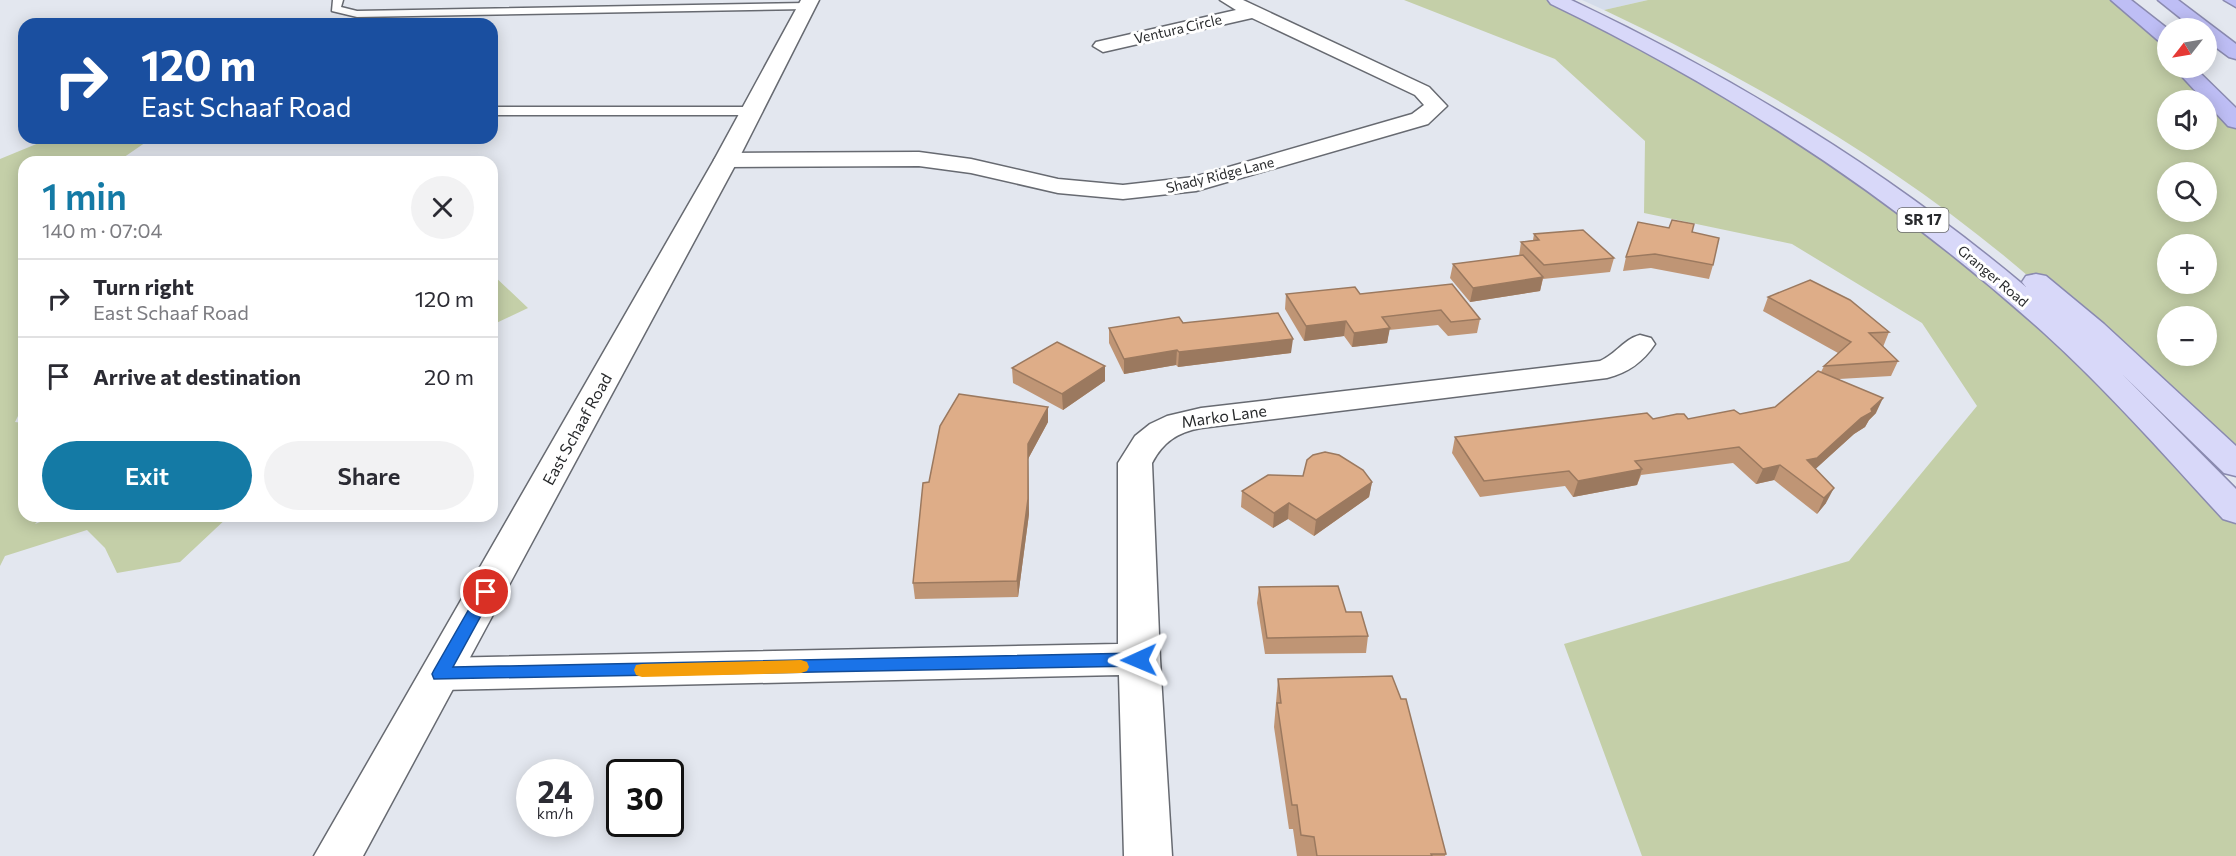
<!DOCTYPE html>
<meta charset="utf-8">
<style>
body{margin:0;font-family:Commissioner,sans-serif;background:#f2f2f3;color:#2b2b33;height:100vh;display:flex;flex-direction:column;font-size:22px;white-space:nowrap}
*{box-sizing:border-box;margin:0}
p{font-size:20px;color:#7c7c81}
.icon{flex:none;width:33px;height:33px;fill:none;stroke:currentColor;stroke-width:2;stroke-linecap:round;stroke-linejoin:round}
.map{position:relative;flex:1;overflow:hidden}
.sheet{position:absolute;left:18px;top:156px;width:480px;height:366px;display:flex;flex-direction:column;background:#fff;border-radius:18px;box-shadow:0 3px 15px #0003}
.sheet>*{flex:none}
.hud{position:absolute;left:18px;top:18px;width:480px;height:126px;border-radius:18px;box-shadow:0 3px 15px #0003;background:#1a4fa0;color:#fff;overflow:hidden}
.needle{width:39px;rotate:239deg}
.tools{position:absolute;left:2157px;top:18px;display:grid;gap:12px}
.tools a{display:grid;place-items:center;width:60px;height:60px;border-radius:50%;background:#fff;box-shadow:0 3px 15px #0003;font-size:30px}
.speed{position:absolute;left:516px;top:759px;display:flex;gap:12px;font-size:30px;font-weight:700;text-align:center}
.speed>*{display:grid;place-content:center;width:78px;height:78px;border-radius:50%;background:#fff;box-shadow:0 3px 15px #0003;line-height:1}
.speed small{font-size:15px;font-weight:400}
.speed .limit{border:3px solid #111;border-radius:9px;background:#fff;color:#111}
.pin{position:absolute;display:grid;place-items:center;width:51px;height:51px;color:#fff;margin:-26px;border:3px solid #fff;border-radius:50%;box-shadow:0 2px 6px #0007}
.me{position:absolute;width:66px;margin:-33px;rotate:269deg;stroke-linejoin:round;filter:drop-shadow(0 0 4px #0008)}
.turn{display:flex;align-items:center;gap:21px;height:126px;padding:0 24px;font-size:27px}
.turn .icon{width:78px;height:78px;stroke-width:2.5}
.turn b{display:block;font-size:42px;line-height:51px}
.round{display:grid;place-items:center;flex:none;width:63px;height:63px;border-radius:32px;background:#f2f2f3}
.head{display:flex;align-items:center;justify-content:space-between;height:102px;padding:0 24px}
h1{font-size:36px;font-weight:600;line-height:45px;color:#147aa5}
.button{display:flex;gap:12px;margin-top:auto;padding:12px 24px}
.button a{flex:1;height:69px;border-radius:36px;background:#147aa5;color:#fff;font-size:24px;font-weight:600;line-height:69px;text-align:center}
.button a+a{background:#f2f2f3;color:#2b2b33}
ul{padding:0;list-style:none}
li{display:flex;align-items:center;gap:18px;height:78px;padding:0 24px;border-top:2px solid #e1e1e2}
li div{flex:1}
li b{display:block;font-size:22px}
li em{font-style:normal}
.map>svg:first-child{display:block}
.built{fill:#d4dcea}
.green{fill:#c4cfa8;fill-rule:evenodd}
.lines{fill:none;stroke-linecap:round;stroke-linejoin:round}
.service-casing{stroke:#676a71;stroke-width:3}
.minor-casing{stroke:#676a71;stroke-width:3}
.tertiary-casing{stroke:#676a71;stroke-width:3}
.primary-casing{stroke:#8a8aaf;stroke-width:3}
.motorway-casing{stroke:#8a8aaf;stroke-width:3}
.service{fill:#fff;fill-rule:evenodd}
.minor{fill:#fff;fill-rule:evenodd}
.tertiary{fill:#fff;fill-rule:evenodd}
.primary{fill:#d8d8f9;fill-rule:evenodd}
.motorway{fill:#bebef5;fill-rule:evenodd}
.wall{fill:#bf9575}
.shaded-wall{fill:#9b795f}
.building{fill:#dead88;stroke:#9b795f;stroke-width:1.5}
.route{fill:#1a73e8;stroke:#114b97;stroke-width:1.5}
.slow{fill:#f59e0b}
.labels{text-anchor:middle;stroke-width:6;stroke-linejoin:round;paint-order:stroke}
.far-street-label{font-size:14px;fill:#282a2c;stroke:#fff}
.shield{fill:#fff;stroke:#686a6b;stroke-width:1.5}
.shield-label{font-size:15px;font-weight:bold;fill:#282a2c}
.street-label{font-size:16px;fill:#282a2c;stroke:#fff}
</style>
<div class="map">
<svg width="2236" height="856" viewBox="0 0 2236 856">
<rect width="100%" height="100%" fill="#e3e7ef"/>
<!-- built -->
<path class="built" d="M1582 0H1648L1604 10Z"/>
<!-- green -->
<path class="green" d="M1404 0H1557L1635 36 1937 230 2236 511V856H1642L1564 644 1849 561 1977 406 1922 323 1792 244 1644 213 1645 141 1555 59Z
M1648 0H2120L2139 15 2167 49 2168 68H2184L2236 121V465C2169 404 2103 340 2034 281 1906 170 1757 82 1604 10ZM2168 100H2206V140H2168ZM2168 172H2206V212H2168ZM2168 244H2206V284H2168ZM2168 316H2206V356H2168Z
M51 138H152L117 162H24V404L15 422 24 423V516H42L35 524 56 516H229L180 562 117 573 105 548 87 530 5 556 0 566V159Z
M492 274 528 308 492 325Z"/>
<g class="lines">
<!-- service casing -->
<g class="service-casing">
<path id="service" d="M333 0H343L341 7 357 11 807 3 812 6 807 9 357 17 332 11Z
M492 107H751L757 111 751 115H492Z"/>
</g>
<!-- minor casing -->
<g class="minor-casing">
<path id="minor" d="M1220 0H1243L1429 87 1447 106 1428 124 1196 191 1123 199 1058 193 971 173 919 166 726 167 718 165 714 160 718 155 726 153 919 152 971 159 1058 179 1123 185 1194 177 1412 114 1424 105 1415 95 1252 18 1103 52 1093 46 1096 42 1236 10Z
M1640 335 1651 338 1655 344C1643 362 1628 373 1607 378L1201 428C1178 432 1163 442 1152 463L1160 659 1172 856H1124L1119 675 441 690 426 685 420 674 426 663 441 658 1118 644V463L1135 436 1150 424 1167 416 1201 408 1600 361C1616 354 1624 339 1640 335Z"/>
</g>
<!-- tertiary casing -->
<g class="tertiary-casing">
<path id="tertiary" d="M801 0H819L738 160 363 856H314L714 160Z"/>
</g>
<!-- primary casing -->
<g class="primary-casing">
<path id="primary" d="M1548 0H1571C1734 77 1888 171 2026 287L2022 282 2026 276 2036 274 2046 276 2104 324 2236 446V476L2224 473 2122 374 2236 489V523L2223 519C2165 456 2108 391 2044 333 1895 199 1731 91 1551 4Z"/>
</g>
<!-- motorway casing -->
<g class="motorway-casing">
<path id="motorway" d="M2111 0H2131L2168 29V45L2161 43Z
M2158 0H2178L2236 44V59L2229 57 2206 40V28H2193Z
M2224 0H2236V7Z
M2174 68H2195L2236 108V128L2228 126Z"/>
</g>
<!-- service -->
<use href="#service" class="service"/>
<!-- minor -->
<use href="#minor" class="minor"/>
<!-- tertiary -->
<use href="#tertiary" class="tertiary"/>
<!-- primary -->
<use href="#primary" class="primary"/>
<!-- motorway -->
<use href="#motorway" class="motorway"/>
</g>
<!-- wall -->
<path class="wall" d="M1692 232 1713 265 1709 279 1651 268 1623 271 1626 257Z
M1534 234 1614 258 1610 272 1543 279 1540 291 1470 302 1450 278 1453 264 1519 256 1521 242 1533 240Z
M1286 294H1360L1480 319 1477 333 1448 336 1438 325 1389 330 1387 343 1352 347 1344 336 1304 341 1285 309Z
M1768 297 1889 332 1883 347 1898 361 1891 376 1839 379 1876 413 1869 420 1865 427 1854 434 1815 469 1826 503 1817 514 1774 480 1756 484 1733 463 1641 475 1637 485 1573 497 1565 486 1480 497 1452 453 1455 437 1653 419H1688L1740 414 1775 407 1821 372 1824 366 1838 353 1763 311Z
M1183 323 1291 353 1178 367 1176 365 1124 374 1109 343V328Z
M1012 368 1105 381 1063 410 1013 383Z
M1048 407V422L1028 459 1029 514 1018 597 915 599 913 583 929 482Z
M1372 482 1369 497 1314 536 1288 519 1273 528 1241 507 1242 491Z
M1259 587 1346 612 1368 636 1366 653 1265 654 1257 603Z
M1278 679 1446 854 1445 856H1297L1293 829H1289L1274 727Z"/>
<!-- shaded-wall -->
<path class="shaded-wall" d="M1543 277 1540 291 1470 302 1473 288Z
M1346 321 1344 336 1304 341 1306 326Z
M1390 328 1387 343 1352 347 1354 333Z
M1293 339 1291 353 1178 367 1179 352Z
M1177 350 1176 365 1124 374V359Z
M1105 366V381L1063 410 1062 394Z
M1883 398 1876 413 1869 420 1865 427 1854 434 1810 474 1807 460 1871 409Z
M1048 407V422L1028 459 1029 514 1018 597 1017 581 1028 444Z
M1780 465 1774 480 1756 484 1763 469Z
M1642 469 1637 485 1573 497 1578 481Z
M1372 482 1369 497 1314 536 1316 520Z
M1834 488 1826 503 1817 514 1824 498Z
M1289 503 1288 519 1273 528 1274 513Z"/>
<!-- building -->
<path class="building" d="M1672 220 1694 224 1692 232 1719 238 1713 265 1655 254 1626 257 1638 222 1669 228Z
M1583 230 1614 258 1544 265 1521 242 1539 240 1534 234Z
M1523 255 1543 277 1473 288 1453 264Z
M1810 280 1850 300 1889 332 1869 333 1898 361 1824 366 1851 342 1768 297Z
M1452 284 1480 319 1451 322 1441 310 1382 317 1390 328 1354 333 1346 321 1306 326 1286 294 1355 287 1360 294Z
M1278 313 1293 339 1179 352 1177 350 1124 359 1109 328 1179 317 1183 323Z
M1057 342 1105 366 1062 394 1012 368Z
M1818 371 1883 398 1871 409 1872 412 1861 418 1817 458 1807 460 1834 488 1824 498 1780 465 1763 469 1739 447 1635 461 1642 469 1578 481 1569 471 1484 481 1455 437 1647 413 1653 419 1677 414H1684L1688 419 1734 410 1740 414 1775 407Z
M959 394 1048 407 1028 444V499L1017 581 913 583 923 483 929 482 940 426Z
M1325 452 1339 455 1363 470 1372 482 1316 520 1289 503 1274 513 1242 491 1268 475 1303 476 1307 460 1313 455Z
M1338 586 1346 612H1361L1368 636 1267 638 1259 587Z
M1392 676 1401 699H1406L1446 854H1431L1432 856H1317L1314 837 1301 835 1297 805H1292L1277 703H1281L1278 679Z"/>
<!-- route -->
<path class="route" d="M486 586 494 592 453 667 1139 653 1145 655 1148 660 1145 664 1139 666 434 679 432 674 434 670 481 588Z"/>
<!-- slow -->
<path class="slow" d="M801 660 807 662 809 667 807 671 801 673 642 677 636 675 634 670 636 665 642 664Z"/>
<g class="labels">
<!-- far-street labels -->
<g class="far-street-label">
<text transform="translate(1178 29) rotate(-13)" y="5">Ventura Circle</text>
<text transform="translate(1220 175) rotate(-14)" y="5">Shady Ridge Lane</text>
<text transform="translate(1993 276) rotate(40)" y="5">Granger Road</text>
</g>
<!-- shield labels -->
<rect class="shield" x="1897.5" y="208" width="51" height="24" rx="4.5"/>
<g class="shield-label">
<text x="1923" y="225">SR 17</text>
</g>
<!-- street labels -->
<g class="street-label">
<text transform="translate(1224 416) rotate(-8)" y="6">Marko Lane</text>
<text transform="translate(577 429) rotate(-61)" y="6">East Schaaf Road</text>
</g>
</g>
</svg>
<div class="tools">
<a><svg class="needle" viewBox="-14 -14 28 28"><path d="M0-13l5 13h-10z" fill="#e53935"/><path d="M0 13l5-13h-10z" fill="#7c7c81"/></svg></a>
<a><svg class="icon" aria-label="sound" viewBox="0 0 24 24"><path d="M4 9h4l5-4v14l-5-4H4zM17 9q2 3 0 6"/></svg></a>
<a><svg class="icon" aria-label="search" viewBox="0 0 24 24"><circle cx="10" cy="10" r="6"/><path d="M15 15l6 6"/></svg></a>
<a>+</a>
<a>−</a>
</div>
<div class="speed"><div>24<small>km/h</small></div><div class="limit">30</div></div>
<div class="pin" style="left:486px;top:592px;background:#d93025"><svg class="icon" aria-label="arrive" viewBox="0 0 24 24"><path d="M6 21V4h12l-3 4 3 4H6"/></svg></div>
<svg class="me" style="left:1139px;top:660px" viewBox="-20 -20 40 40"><path d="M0-17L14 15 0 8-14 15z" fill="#1a73e8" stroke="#fff" stroke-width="4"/></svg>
<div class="hud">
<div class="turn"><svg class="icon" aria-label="right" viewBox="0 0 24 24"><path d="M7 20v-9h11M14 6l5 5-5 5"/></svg><div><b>120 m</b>East Schaaf Road</div></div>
</div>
<section class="sheet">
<div class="head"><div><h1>1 min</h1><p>140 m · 07:04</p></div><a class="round"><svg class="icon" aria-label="close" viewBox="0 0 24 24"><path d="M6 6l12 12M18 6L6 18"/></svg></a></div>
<ul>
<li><svg class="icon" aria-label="right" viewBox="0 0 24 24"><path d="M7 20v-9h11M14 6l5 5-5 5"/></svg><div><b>Turn right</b><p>East Schaaf Road</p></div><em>120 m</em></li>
<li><svg class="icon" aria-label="arrive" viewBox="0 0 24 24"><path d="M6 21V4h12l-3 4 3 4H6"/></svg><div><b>Arrive at destination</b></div><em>20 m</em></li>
</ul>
<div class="button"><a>Exit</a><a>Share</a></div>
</section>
</div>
